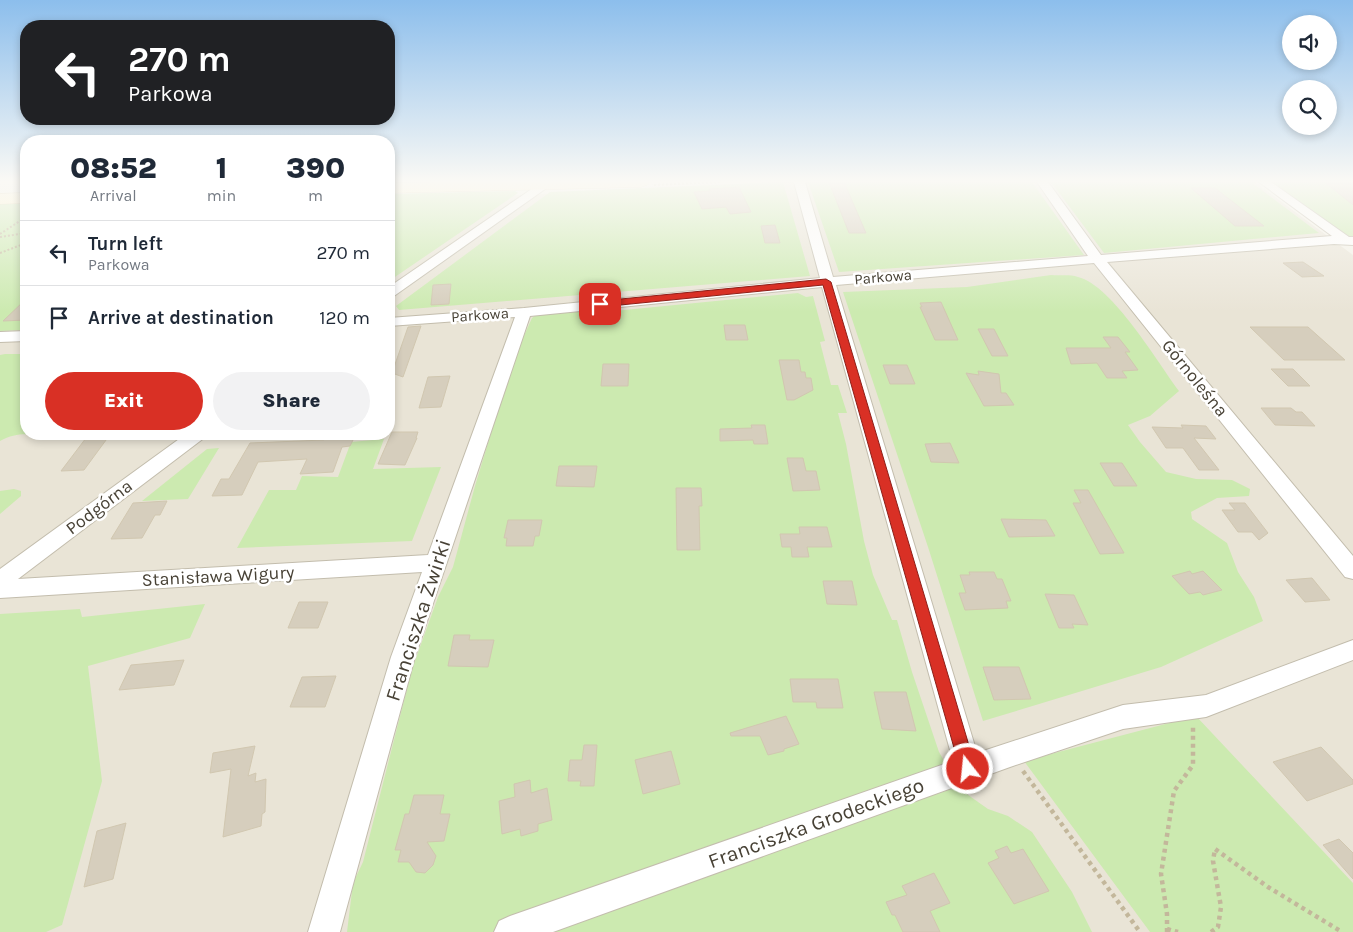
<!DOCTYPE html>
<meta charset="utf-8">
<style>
body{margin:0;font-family:Karla,sans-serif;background:#f2f2f3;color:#1f2937;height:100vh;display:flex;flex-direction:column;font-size:19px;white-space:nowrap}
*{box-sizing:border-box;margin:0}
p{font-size:16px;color:#747a83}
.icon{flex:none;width:28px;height:28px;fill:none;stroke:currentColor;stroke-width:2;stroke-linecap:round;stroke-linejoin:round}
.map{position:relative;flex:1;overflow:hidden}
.sheet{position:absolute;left:20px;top:135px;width:375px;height:305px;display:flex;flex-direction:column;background:#fff;border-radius:20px;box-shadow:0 2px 8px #0003}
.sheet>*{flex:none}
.guide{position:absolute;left:20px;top:20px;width:375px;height:105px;border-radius:20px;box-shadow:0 2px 8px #0003;background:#202124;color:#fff;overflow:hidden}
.tools{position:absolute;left:1282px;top:15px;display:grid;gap:10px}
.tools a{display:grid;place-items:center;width:55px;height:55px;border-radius:50%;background:#fff;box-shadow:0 2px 8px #0003;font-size:25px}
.pin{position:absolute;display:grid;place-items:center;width:42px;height:42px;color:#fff;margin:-21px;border-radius:10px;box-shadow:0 2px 8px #0006}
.me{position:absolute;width:55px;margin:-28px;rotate:344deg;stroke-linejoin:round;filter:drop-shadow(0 0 4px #0008)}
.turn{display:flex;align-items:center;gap:18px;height:105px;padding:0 25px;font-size:22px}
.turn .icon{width:65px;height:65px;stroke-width:2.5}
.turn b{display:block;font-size:35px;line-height:42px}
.eta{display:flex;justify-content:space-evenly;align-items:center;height:85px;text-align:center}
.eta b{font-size:30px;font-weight:800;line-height:35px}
.action{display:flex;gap:10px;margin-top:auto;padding:10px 25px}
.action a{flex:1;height:58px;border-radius:30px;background:#d93025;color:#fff;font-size:20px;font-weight:800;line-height:58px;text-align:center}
.action a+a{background:#f2f2f3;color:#1f2937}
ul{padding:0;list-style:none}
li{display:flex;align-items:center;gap:15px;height:65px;padding:0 25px;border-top:1px solid #e0e1e3}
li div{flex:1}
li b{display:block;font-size:19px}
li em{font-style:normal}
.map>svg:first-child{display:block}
.residential{fill:#e9e4d6}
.green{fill:#cceab0}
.building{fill:#d6cebd;stroke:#d1c7b0}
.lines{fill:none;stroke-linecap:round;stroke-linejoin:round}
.street-casing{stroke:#c3bdad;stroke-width:2}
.secondary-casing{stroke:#d6c897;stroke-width:1}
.path-far1{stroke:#c3b79b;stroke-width:2;stroke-dasharray:2 2;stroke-linecap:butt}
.path{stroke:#c3b79b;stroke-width:4.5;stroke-dasharray:4 4;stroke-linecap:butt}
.street{fill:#fff;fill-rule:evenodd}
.secondary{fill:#fff5c8;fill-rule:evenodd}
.route{fill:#d93025;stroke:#8d1f18}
.labels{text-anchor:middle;stroke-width:5;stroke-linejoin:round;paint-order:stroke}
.far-street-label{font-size:15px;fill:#484236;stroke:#fff}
.street-label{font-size:18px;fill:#484236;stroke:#fff}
.near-street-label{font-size:21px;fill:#484236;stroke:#fff}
</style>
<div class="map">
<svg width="1353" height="932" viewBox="0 0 1353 932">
<rect width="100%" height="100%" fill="#f4f2e8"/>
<!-- residential -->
<path class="residential" d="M788 182H1255L1353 255V932H0V260L26 252V434H389V197L501 196Z"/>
<!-- green -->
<path class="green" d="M783 182 810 276 399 310 396 306 550 192Z
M808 182H1032L1084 255 839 272Z
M1051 182H1251L1319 233 1104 253Z
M1270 182H1353V238L1347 236Z
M515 191 518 193 389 281V194Z
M26 203V330L0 331V204Z
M1051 275C1060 276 1070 274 1078 277 1112 285 1158 363 1179 391L1150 416 1128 425 1140 442 1166 472 1196 479 1232 480 1250 489 1249 496 1217 498 1191 512 1192 519 1227 543 1238 572 1254 597 1263 621 1161 667 983 721 928 547 843 292 967 287Z
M798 293 806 297 813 296 825 341 820 342 831 385H838L847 413H838L846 444 864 541 873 575 892 620H897L912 672 939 752 961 790 988 809 1008 816 1032 832 1072 892 1092 932H347L353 883 363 862 412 669 438 597 453 567 475 486 513 360 532 318 539 313 556 312 614 311Z
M5 354H26V434H71C47 442 26 426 0 441V355Z
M384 439 373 469 441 467 412 541 237 548 269 490H296L302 476 338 477 351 442Z
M219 448 188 499 142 501 207 449Z
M14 489 21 491V496L0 514V491Z
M205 604 190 638 88 666 102 781 62 925 46 932H0V614L80 609 82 617Z
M1196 716 1353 883V932H1150L1024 761Z"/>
<!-- building -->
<path class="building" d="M829 182H844L866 233H849Z
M1326 183 1353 184V205Z
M739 187 751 212 730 214 726 207 702 209 694 192 710 191 709 189Z
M1191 188H1215L1264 226H1235Z
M775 225 780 243H765L761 226Z
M1303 262 1324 276 1302 277 1283 263Z
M451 284 449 304 431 305 433 285Z
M26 299V320L3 321Z
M941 302 958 340H935L920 307H922L920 303Z
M724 325H745L748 340H726Z
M421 326 403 377 392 373 408 327Z
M1250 327H1308L1345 360H1284Z
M978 329H994L1008 356H992Z
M1103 337H1118L1130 352H1125L1138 370 1122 371 1127 378H1107L1097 363 1071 364 1066 348H1111Z
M779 360H799L801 372H805L806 378H811L813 390 794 400H787Z
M603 364H629L628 386H601Z
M883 365H907L915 384H890Z
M1271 369H1293L1310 386H1288Z
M978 371 999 374 1001 393H1006L1014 405 984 406 966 373 979 375Z
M450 376 441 407 419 408 428 377Z
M1261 408H1291L1296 412H1302L1315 426 1275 425Z
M751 425H765L768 444H754L753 440 720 441V429L752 428Z
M1181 425 1206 426 1216 439 1194 438 1219 470H1199L1183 448H1166L1152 427 1183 428Z
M392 432H418L416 438H417L405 465 378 464Z
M327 434H356L350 446 342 447 333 472 300 474 307 459 258 462 242 495 212 496 221 479H229L250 443 324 440Z
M109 436 84 470 61 471 86 438Z
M950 443 959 463 931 462 925 444Z
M787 458H803L806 471H816L820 490 793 491Z
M1100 463H1122L1137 486H1114Z
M559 466H597L594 487 556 486Z
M676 488H701L702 506H699L700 550H677Z
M1074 490H1088L1124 553 1100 554 1073 503H1081Z
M167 501 160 515H155L142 538 111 539 133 503Z
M1229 503H1245L1268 533 1259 540 1252 532H1238L1222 510H1235Z
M1001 519 1046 520 1055 536 1009 537Z
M508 520H542L539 536H535L533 546H506L507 538H504Z
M799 527H827L832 547H807L809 557H792L791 547H782L780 534H800Z
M1190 571 1192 574 1203 571 1222 590 1203 595 1200 592 1189 594 1172 576Z
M969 572H994L997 579H1002L1011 601H1006L1008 608 965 610 959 593H966L960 575H970Z
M1312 578 1330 600 1305 602 1286 580Z
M823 581H852L857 605 827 604Z
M1045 594 1074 595 1088 625 1072 624 1074 628H1059Z
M299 602H328L318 628H288Z
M454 635H470L469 640H494L488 667 448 666Z
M184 660 174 685 119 690 131 665Z
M983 667H1019L1031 699 994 700Z
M336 676 325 707H290L302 677Z
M790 679H838L843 708H817L816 702H793Z
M874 692H906L916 731 882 729Z
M786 716 799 744 784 749V751L768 755 760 736H731L730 733Z
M584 745H597L594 786H580L581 781H568L570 760H582Z
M255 746 248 776 256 773 255 782 266 779 265 812 262 814 261 826 223 837 231 769 210 773 213 753Z
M1321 747 1353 780V784L1307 801 1273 762Z
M671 751 680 784 643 794 635 760Z
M530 780 531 793 547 788 552 820 538 824V831L521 836 520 829 502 834 499 801 515 797 514 784Z
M414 795H444L440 814H450L444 841 427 842 436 856 433 865 425 873 416 872 409 862H398L401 850H395L405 814H409Z
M126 823 113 879 84 887 97 831Z
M1339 839 1353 853V879L1323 845Z
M1007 846 1011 853 1023 849 1049 891 1014 904 988 863 999 858 995 851Z
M934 873 950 903 930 911 940 932H903L895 915H892L886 902 907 895 902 886Z"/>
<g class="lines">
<!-- street casing -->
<g class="street-casing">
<path id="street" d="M542 182H555L394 296 389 297V287Z
M794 182H805L833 277 1088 256 1037 182H1048L1101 255 1332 236 1259 182H1271L1349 237H1353V245L1334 244 1107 262 1353 556V579L1345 577 1094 263 836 285 977 753 1123 705 1206 695 1353 640V660L1206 717 1123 729 1010 767 553 932H494L499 921 510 916 953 761 822 287 530 316 415 657 340 932H308L391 657 422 572 0 598V569L186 434H207L204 438 18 579 428 555 515 317 389 326V318L524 308 820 278Z
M26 331V341L0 342V332Z"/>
</g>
<!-- secondary casing -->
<g class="secondary-casing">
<path id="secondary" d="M443 182H649L647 185 641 187 389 193V183Z
M26 193V203L0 204V194Z"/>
</g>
<!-- path-far1 -->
<path class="path-far1" d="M654 185 720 182
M0 234 26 217
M0 237 26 233
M0 253 26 243"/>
<!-- path -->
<path class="path" d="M1023 771 1140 932
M1167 929 1178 932
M1167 932V914L1161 874 1174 791 1193 765V725
M1211 932 1218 927 1221 907 1213 861 1215 849 1268 887 1342 932"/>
<!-- street -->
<use href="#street" class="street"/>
<!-- secondary -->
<use href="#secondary" class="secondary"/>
</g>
<!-- sky -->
<linearGradient id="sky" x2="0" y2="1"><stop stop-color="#8cbeec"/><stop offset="0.58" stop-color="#faf9f5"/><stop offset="1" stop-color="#faf9f5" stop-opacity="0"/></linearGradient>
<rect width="1353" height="312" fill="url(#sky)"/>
<!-- route -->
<path class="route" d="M826 279 831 282 976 769 974 775 968 777 962 775 960 769 823 285 600 307 595 304 600 301Z"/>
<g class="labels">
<!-- far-street labels -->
<g class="far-street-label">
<text transform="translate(883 277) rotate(-5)" y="5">Parkowa</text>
<text transform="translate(480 315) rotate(-4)" y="5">Parkowa</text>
</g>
<!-- street labels -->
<g class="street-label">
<text transform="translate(1195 378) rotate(51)" y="6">Górnoleśna</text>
<text transform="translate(99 507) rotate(-37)" y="6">Podgórna</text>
<text transform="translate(218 576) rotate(-3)" y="6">Stanisława Wigury</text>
</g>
<!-- near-street labels -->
<g class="near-street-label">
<text transform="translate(418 620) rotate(-72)" y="7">Franciszka Żwirki</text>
<text transform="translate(816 823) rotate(-20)" y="7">Franciszka Grodeckiego</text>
</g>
</g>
</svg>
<div class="tools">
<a><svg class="icon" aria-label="sound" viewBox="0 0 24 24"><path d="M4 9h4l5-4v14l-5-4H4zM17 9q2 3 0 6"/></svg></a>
<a><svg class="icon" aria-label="search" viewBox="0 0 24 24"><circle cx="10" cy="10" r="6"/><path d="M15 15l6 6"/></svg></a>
</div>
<div class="pin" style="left:600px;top:304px;background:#d93025"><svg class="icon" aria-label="arrive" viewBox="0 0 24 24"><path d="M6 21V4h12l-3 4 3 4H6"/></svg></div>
<svg class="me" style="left:968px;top:769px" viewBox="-20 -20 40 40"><circle r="17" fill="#d93025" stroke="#fff" stroke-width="3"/><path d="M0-11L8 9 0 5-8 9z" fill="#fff"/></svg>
<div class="guide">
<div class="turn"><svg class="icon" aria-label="left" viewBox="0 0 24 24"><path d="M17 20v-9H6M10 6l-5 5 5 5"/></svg><div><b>270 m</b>Parkowa</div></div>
</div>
<section class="sheet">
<div class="eta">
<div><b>08:52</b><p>Arrival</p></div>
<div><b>1</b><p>min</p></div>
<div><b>390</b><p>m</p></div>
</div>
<ul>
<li><svg class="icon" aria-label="left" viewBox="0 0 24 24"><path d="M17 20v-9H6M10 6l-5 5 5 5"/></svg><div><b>Turn left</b><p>Parkowa</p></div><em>270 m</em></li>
<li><svg class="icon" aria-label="arrive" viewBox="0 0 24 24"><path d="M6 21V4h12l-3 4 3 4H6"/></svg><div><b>Arrive at destination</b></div><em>120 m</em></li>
</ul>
<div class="action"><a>Exit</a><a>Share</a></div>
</section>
</div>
